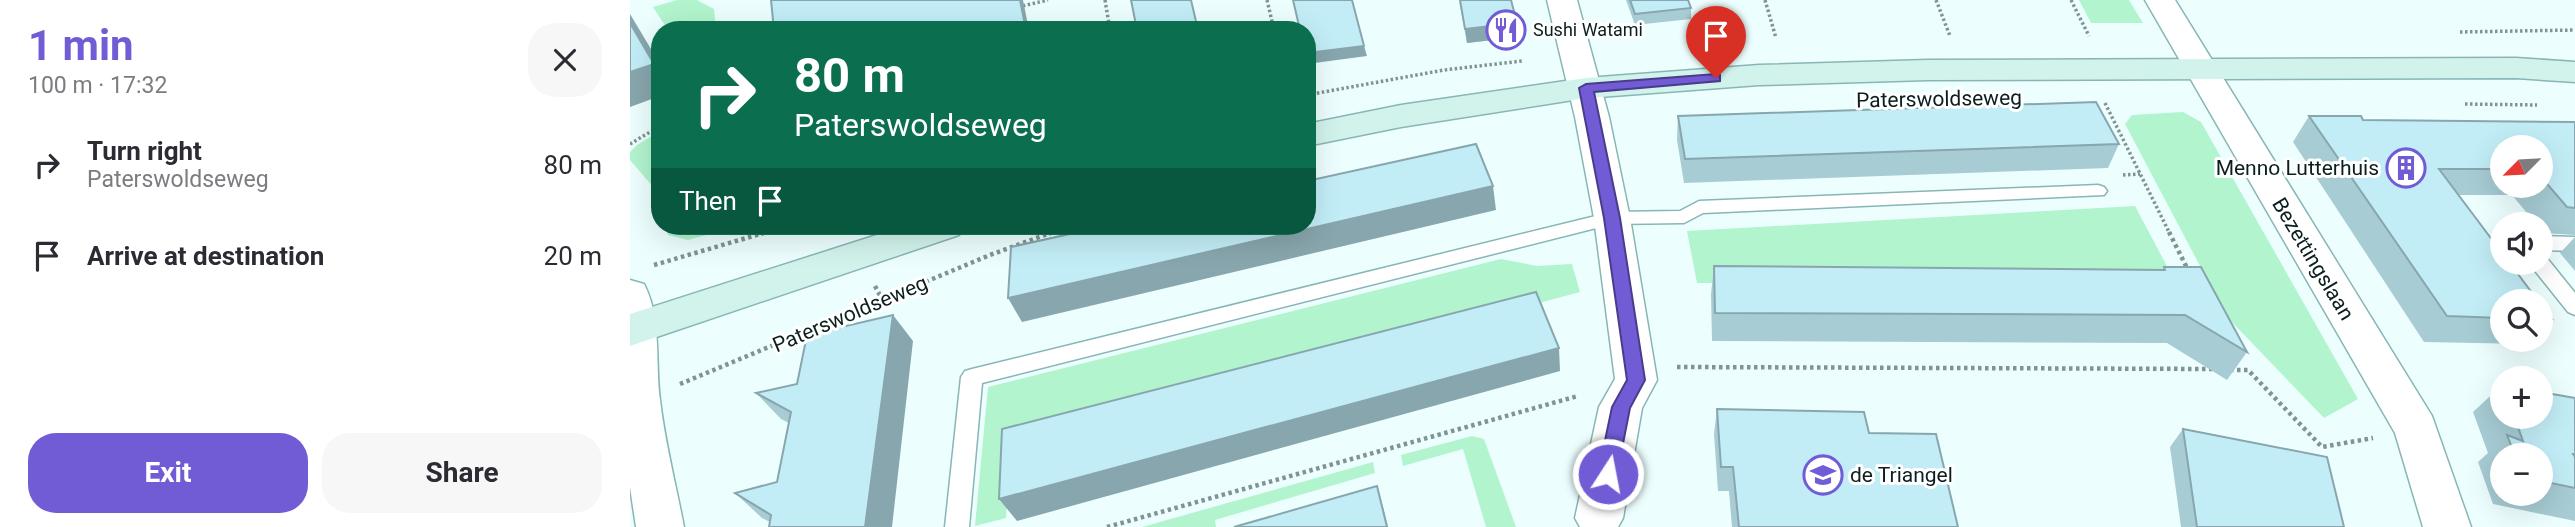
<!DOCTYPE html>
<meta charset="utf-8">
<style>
body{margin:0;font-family:Roboto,sans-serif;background:#f7f7f7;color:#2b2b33;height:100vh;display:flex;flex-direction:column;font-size:26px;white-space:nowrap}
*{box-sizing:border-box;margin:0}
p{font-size:23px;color:#7c7c81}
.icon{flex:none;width:38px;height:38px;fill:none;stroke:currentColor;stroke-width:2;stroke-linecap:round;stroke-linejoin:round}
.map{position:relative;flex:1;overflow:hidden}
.side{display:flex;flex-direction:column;background:#fff;width:630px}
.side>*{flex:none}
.banner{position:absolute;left:21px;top:21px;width:665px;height:214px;border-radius:28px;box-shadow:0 7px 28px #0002;background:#0b6e4f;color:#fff;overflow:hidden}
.needle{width:46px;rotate:246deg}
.tools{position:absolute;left:1860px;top:135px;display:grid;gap:14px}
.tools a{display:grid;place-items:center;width:63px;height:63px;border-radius:50%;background:#fff;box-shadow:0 7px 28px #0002;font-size:35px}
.pin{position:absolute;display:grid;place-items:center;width:60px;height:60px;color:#fff;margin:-72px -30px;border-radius:50% 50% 50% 0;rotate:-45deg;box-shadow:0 0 7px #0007}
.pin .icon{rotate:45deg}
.me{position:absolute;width:77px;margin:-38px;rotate:11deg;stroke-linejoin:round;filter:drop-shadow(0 0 5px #0008)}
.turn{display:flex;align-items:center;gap:24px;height:147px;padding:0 28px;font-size:32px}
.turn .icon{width:91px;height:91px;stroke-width:2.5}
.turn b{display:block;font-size:49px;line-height:60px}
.then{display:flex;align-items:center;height:66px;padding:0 28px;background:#0003;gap:14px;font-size:26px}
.round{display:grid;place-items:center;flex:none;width:74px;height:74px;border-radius:28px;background:#f7f7f7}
.summary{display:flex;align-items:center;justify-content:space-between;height:119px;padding:0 28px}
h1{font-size:42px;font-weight:700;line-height:52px;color:#725cd6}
.button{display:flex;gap:14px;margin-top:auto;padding:14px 28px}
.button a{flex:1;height:80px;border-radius:28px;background:#725cd6;color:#fff;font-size:28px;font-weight:700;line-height:80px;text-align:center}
.button a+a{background:#f7f7f7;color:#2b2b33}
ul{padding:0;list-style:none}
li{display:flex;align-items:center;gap:21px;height:91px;padding:0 28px}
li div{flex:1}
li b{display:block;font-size:26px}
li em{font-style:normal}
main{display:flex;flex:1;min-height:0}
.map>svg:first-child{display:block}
.green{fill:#b2f4ce}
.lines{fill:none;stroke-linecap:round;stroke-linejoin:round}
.service-casing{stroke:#88b6b6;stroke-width:3}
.minor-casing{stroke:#88b6b6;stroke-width:3}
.secondary-casing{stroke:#88b6b6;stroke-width:3}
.path-far1{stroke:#819393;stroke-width:3.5;stroke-dasharray:2.5 2.5;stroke-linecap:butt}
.path{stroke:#819393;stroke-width:4.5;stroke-dasharray:3.5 3.5;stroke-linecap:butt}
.service{fill:#fff;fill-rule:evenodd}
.minor{fill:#fff;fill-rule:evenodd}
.secondary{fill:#d2f3ec;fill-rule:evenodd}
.wall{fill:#a7ccd4;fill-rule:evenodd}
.shaded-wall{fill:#88a6ad}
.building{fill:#c2edf7;stroke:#88a6ad;stroke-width:2}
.route{fill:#725cd6;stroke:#4a3c8b;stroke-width:2}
.labels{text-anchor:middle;stroke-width:6;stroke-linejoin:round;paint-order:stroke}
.far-poi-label{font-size:18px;fill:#0c1e1e;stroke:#fff;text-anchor:start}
.street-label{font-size:21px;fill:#0c1e1e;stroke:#fff}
.poi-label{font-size:21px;fill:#0c1e1e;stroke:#fff;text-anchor:end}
</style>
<main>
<section class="side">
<div class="summary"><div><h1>1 min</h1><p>100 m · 17:32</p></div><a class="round"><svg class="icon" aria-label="close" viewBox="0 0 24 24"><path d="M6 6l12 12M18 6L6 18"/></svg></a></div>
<ul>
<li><svg class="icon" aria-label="right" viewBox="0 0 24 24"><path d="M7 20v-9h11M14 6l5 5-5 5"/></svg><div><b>Turn right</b><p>Paterswoldseweg</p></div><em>80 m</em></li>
<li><svg class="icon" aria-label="arrive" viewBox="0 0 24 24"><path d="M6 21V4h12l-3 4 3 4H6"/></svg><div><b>Arrive at destination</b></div><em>20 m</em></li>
</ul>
<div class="button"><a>Exit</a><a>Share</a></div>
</section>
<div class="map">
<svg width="1945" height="527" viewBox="0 0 1945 527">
<rect width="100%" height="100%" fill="#ecfffe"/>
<!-- green -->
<path class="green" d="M47 0H67L84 9 86 30H38L23 7Z
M1449 0H1499L1513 23H1461Z
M1553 112 1571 122 1728 399 1694 418 1597 317 1495 124 1502 115Z
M30 131V208L23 187 0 160V152L7 145Z
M1505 206 1547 285 1067 283 1057 231Z
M35 226H109L58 240 38 235Z
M871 259 907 266 942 264 950 292 380 444 376 518 345 526 358 387Z
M842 436 854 439 886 527H856L833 449 773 466 771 455Z
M743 462 745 473 585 520 586 527H512Z"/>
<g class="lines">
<!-- service casing -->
<g class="service-casing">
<path id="service" d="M1468 185 1474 187 1477 191 1474 195 1073 213 1054 223 982 224 352 383 339 527H315L331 377 335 371 342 369 982 212 1050 211 1069 201Z
M1911 236 1945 237V251L1911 250Z
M1911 256 1916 257 1945 293V315L1938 312 1902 267 1900 262H1911Z"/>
</g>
<!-- minor casing -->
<g class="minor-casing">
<path id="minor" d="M917 0H947L979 117 1000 218 1027 380 1012 408 993 518 988 527H950L945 518 969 407 985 379 964 218 945 117Z
M1515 0H1545L1802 416 1841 527H1793L1765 433Z
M0 280 14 284C32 318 25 364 30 400 35 443 46 485 54 527H6L0 487Z"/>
</g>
<!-- secondary casing -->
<g class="secondary-casing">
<path id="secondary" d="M1886 58 1945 62V82L1886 78 1298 80 1129 85 956 98 771 127 677 146V124L771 105 956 78 1129 65 1298 60Z
M275 226H335L329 235 0 346V314Z"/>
</g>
<!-- path-far1 -->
<path class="path-far1" d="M475 0 480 30
M637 0 644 30
M1135 0 1146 38
M1306 0 1320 36
M1441 0 1459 36
M388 7 418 0
M1830 32 1945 30
M677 95 814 70 892 61
M1475 103 1540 234
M1835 104 1907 105
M0 144 30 126
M1493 175 1510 174
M131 234 158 226
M419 234 440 226"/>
<!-- path -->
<path class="path" d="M1539 232 1558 270
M24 265 137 232
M245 286 253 301
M1047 367 1584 369
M1600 370H1618L1692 447 1743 438
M50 384 360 255 423 232
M477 527 948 396"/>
<!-- service -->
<use href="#service" class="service"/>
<!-- minor -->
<use href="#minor" class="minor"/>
<!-- secondary -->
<use href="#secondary" class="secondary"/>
</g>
<!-- wall -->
<path class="wall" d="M829 0H881L887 23 888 37 837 43Z
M996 0H1058L1061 8V19L1005 25Z
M1048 116 1489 144 1478 168 1054 183 1047 140Z
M1679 116 1733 120 1945 122V235L1913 233 1911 231V224H1906L1882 195H1829L1872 301V340H1901L1896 344 1794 342 1663 142ZM1872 147H1911V186H1872Z
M1945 237V271L1930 253Z
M1084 266 1533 270 1534 267 1617 352 1597 380 1537 343 1082 341 1081 294Z
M1911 305 1922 319 1911 329Z
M283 341 140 522 132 518 105 493 147 482 159 423 151 419 126 393 167 384Z
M1872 385V416H1911L1945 398V521L1863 504 1848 462 1858 453 1843 412ZM1872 455H1911V494H1872Z
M1087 409 1239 433 1328 527H1102L1099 491H1088L1084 434Z
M1553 429 1714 527H1551L1540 447Z"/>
<!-- shaded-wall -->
<path class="shaded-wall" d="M390 0H393L399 30H396Z
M0 14 30 64V96L0 107Z
M887 23 888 37 837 43 835 29Z
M734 46 737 56 677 64V53Z
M863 186 866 210 392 322 378 298Z
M263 315 283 341 262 527H235Z
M929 348 930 371 387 521 369 499Z
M747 486 753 507 758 527H757Z"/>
<!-- building -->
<path class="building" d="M141 0H390L396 30H144Z
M501 0H561L568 30H507Z
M663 0H722L734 46 677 53V30H670Z
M830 0H881L887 23 835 29Z
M1000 0H1058L1061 8 1005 14Z
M0 23 24 64 0 72Z
M1466 102 1489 144 1055 159 1048 116Z
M1679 116H1731L1733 120 1945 122V208L1937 207 1911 177V147H1872V169H1809L1872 253V262H1879L1908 301H1872V318L1817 316Z
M846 144 863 186 378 298 381 247 476 226H677V181Z
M1084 266 1535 270 1534 267H1571L1617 352 1555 315 1085 313Z
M906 292 929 348 369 499 372 429Z
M1911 305 1922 319 1911 318Z
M263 315 235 527H139L141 515 105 493 147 482 161 412 126 393 167 384 177 335Z
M1911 392 1945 398V454H1943L1945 457V488L1911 481V455H1885L1877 435 1893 441 1884 416H1911Z
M1087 409 1234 412 1239 433 1306 434 1328 527H1109L1103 467H1091Z
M1553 429 1697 457 1714 527H1567Z
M747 486 757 527H604Z"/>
<!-- route -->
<path class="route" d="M1086 74 1090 75V81L964 92 990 218 1015 380 1000 408 987 474 984 479 978 482 971 479 968 474 982 407 997 380 974 218 949 88 956 84Z"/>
<!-- icons -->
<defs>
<g id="restaurant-ring" transform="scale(2.0125)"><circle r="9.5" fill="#fff" stroke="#725cd6" stroke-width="1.5"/><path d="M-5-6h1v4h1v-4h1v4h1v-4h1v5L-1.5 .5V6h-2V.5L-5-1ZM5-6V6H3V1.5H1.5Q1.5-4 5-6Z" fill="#725cd6"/></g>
<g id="building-ring" transform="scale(2.0125)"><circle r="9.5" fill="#fff" stroke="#725cd6" stroke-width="1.5"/><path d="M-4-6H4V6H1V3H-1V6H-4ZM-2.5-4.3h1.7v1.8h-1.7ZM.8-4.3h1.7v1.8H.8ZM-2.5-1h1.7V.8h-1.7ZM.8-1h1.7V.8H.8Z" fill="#725cd6"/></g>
<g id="school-ring" transform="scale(2.0125)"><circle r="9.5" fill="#fff" stroke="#725cd6" stroke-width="1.5"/><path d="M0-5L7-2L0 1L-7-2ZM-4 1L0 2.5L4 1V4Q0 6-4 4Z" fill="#725cd6"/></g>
</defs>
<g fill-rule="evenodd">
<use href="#restaurant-ring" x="876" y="30"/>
<use href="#building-ring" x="1776" y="168"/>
<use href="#school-ring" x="1193" y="475"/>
</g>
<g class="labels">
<!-- far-poi labels -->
<g class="far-poi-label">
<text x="903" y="36">Sushi Watami</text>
</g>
<!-- street labels -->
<g class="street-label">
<text transform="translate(1309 99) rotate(-1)" y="7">Paterswoldseweg</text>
<text transform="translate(1683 259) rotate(59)" y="7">Bezettingslaan</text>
<text transform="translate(220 314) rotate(-23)" y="7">Paterswoldseweg</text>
</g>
<!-- poi labels -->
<g class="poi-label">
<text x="1749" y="175">Menno Lutterhuis</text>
<text x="1220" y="482" text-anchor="start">de Triangel</text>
</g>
</g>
</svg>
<div class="tools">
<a><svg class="needle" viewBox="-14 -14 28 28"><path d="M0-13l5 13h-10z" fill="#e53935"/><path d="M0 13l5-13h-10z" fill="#7c7c81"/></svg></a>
<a><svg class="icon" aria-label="sound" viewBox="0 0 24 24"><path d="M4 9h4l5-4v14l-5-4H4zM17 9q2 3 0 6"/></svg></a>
<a><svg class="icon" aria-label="search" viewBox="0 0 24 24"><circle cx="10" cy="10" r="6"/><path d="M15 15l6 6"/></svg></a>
<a>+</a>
<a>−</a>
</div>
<div class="pin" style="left:1086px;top:78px;background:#d93025"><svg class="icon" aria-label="arrive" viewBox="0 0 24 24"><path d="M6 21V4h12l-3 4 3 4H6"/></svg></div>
<svg class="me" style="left:978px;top:474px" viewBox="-20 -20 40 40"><circle r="17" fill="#725cd6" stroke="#fff" stroke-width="3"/><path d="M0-11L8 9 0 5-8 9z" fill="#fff"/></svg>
<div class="banner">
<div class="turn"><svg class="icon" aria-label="right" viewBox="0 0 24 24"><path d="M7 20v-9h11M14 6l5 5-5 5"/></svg><div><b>80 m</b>Paterswoldseweg</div></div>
<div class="then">Then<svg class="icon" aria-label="arrive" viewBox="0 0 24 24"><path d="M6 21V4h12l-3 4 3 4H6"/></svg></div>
</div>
</div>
</main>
